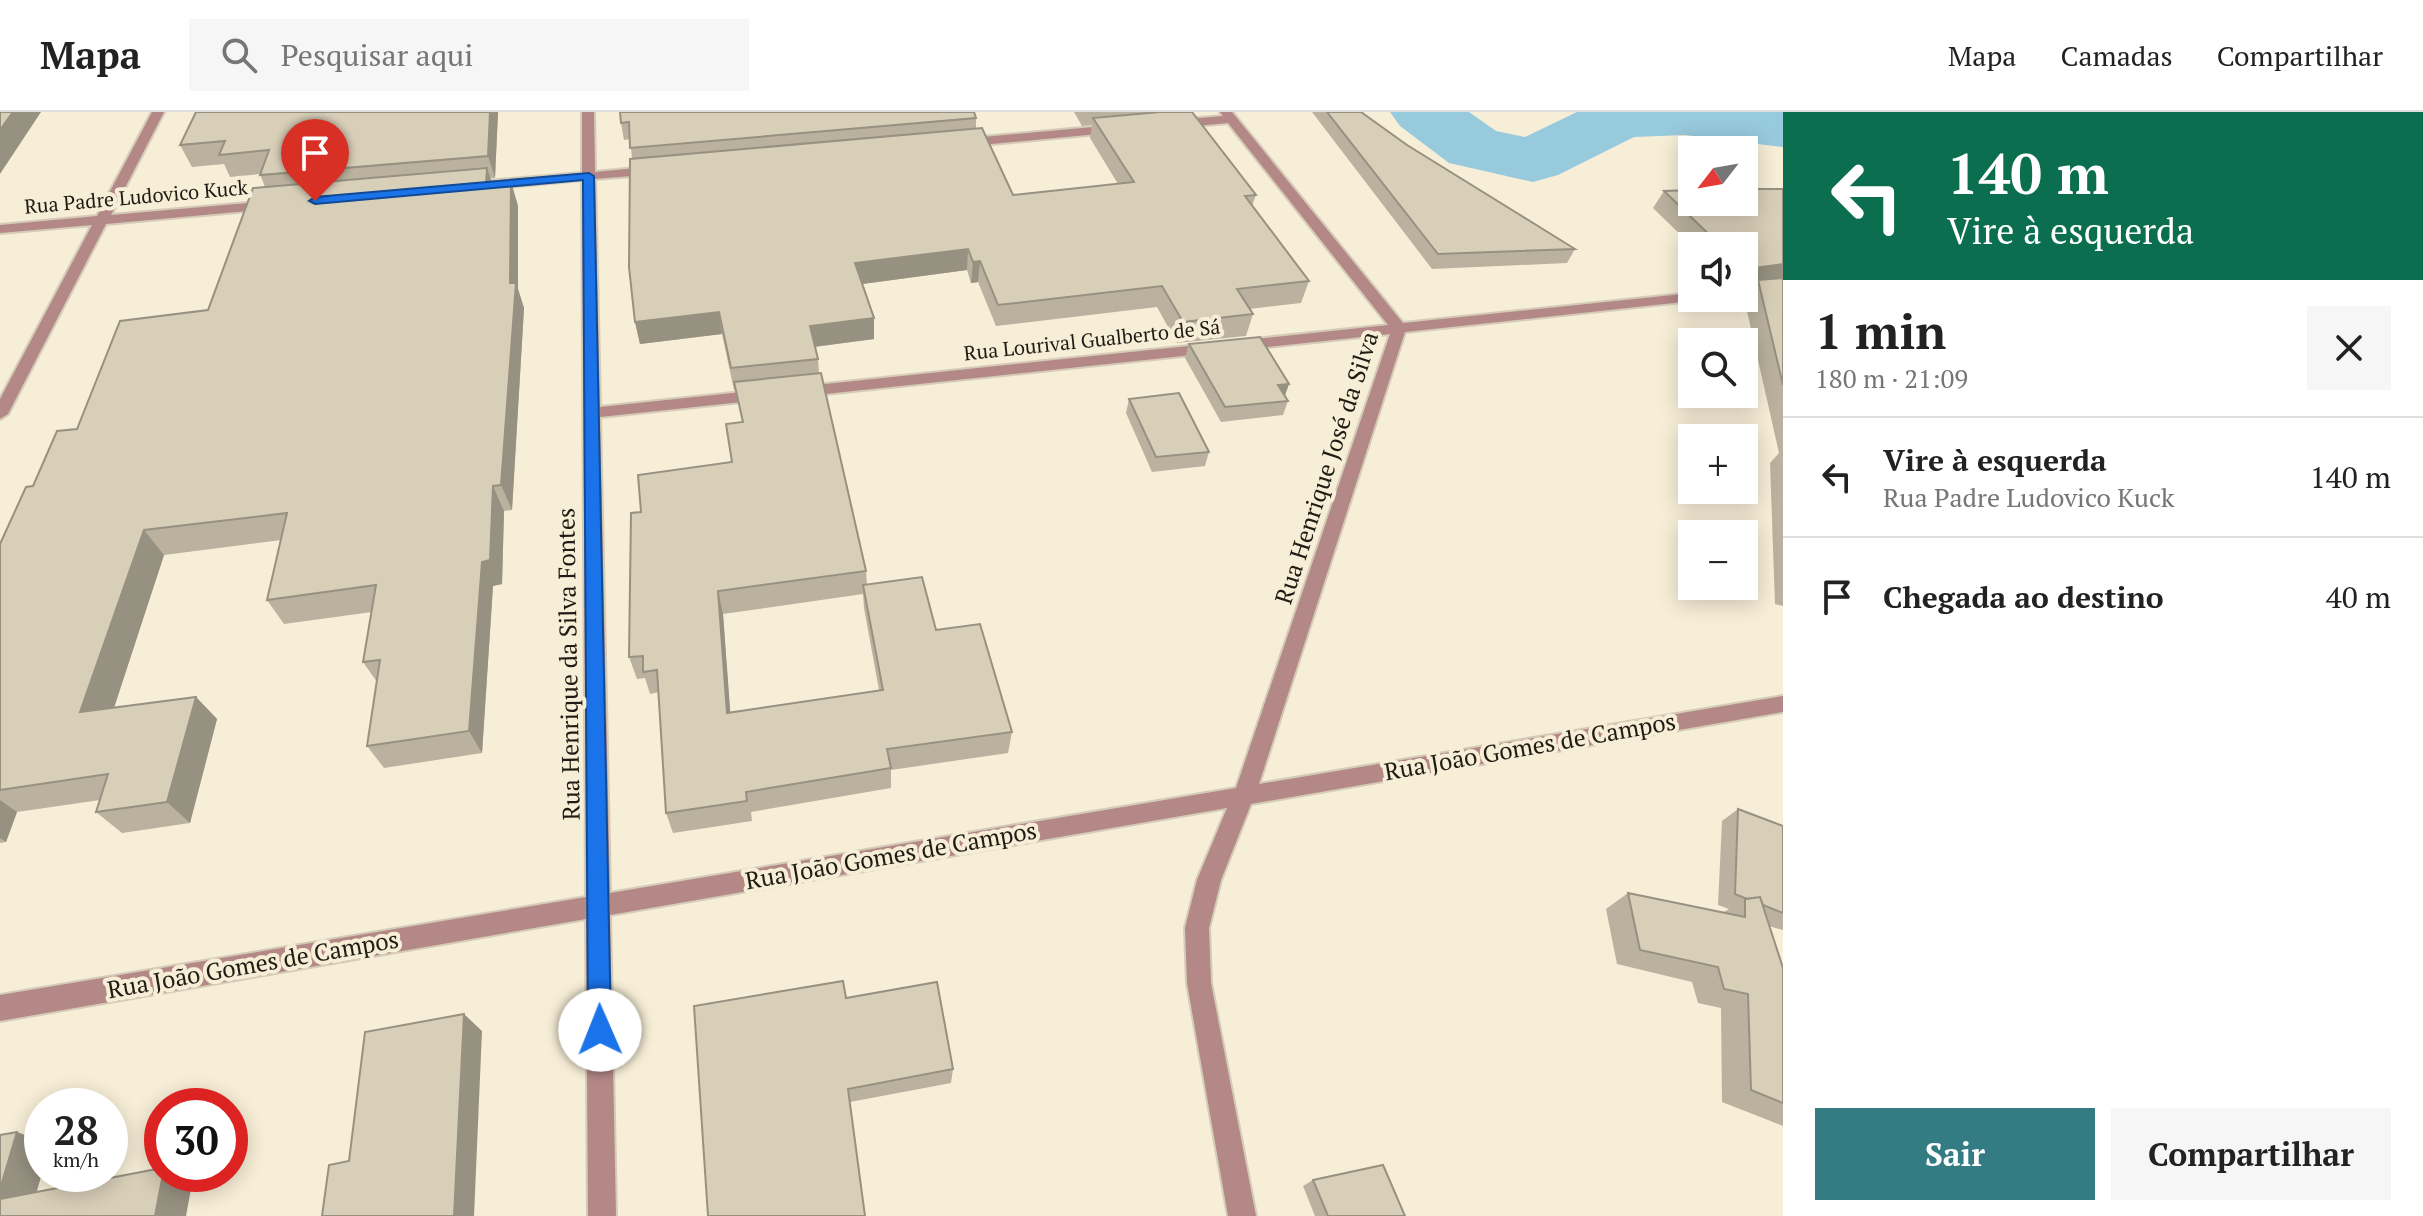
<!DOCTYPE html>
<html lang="pt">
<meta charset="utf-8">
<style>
body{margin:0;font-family:"PT Serif",serif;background:#f6f6f6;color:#222;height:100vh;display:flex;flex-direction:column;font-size:30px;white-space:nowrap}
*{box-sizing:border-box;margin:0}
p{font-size:26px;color:#767676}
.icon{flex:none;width:44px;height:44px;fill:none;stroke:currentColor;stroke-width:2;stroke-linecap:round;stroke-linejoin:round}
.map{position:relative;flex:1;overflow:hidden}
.details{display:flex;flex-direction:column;background:#fff;width:640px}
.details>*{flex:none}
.guide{background:#0b6e4f;color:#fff;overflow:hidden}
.needle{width:52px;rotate:239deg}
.buttons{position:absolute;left:1678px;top:24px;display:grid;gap:16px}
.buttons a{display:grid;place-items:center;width:80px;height:80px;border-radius:0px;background:#fff;box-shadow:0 4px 20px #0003;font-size:40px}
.speed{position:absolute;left:24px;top:976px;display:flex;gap:16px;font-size:40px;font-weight:700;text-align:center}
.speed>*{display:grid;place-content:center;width:104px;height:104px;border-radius:50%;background:#fff;box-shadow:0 4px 20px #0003;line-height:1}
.speed small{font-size:20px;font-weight:400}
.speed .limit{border:12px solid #d22;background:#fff;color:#111}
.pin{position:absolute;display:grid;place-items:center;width:68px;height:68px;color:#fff;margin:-82px -34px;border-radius:50% 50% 50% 0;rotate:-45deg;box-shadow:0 0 8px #0007}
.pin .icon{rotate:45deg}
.me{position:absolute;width:88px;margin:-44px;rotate:359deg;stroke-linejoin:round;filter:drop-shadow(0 0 6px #0008)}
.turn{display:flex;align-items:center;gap:28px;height:168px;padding:0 32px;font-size:36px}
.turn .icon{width:104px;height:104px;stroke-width:2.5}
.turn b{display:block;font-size:56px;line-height:68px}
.round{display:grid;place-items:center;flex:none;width:84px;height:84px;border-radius:0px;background:#f6f6f6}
.head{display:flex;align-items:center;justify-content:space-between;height:136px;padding:0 32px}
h1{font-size:48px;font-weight:700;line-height:60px}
.cta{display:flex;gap:16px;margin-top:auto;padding:16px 32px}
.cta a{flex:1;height:92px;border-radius:0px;background:#347c84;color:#fff;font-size:32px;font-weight:700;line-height:92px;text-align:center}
.cta a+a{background:#f6f6f6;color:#222}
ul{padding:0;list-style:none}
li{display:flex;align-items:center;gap:24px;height:120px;padding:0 32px;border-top:2px solid #e0e0e0}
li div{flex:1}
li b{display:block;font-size:30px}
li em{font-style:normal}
header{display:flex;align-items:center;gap:48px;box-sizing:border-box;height:112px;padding:0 40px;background:#fff;border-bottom:2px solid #e0e0e0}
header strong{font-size:38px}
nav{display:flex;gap:44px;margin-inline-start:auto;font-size:28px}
.search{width:560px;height:72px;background:#f6f6f6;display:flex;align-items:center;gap:20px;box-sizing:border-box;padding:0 28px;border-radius:0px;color:#767676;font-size:30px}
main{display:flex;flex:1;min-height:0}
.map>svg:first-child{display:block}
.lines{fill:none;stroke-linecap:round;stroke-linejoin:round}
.river{fill:#98cadd;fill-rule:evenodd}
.minor-casing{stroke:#d5ccb8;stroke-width:4}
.minor{fill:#b48887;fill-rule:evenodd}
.wall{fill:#bab29e;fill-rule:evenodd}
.shaded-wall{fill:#979181}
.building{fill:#d8cfb8;stroke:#979181;stroke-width:2}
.route{fill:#1a73e8;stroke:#114b97;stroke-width:2}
.labels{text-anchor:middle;stroke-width:8;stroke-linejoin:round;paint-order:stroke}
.far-street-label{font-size:20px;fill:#201c14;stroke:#f7eed7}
.street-label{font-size:24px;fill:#201c14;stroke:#f7eed7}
</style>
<header>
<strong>Mapa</strong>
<div class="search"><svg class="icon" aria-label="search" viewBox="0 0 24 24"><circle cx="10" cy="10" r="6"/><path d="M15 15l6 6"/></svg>Pesquisar aqui</div>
<nav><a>Mapa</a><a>Camadas</a><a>Compartilhar</a></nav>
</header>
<main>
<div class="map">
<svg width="1783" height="1104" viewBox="0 0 1783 1104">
<rect width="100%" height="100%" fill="#f7eed7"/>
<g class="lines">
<!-- river -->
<path class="river" d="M1390 0H1469L1496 19 1525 25 1577 0H1783V35L1685 23 1634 25 1558 63 1533 70 1449 51 1400 14Z"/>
<!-- minor casing -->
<g class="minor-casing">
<path id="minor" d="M152 0H164L111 103 271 89 278 93 271 97 106 112 8 302 0 307V287L92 113 0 121V113L97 104Z
M582 0H594L595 60 657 54 663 58 657 62 595 67 600 295 761 278 769 283 761 288 600 305 610 781 1236 676 1390 222 797 285 789 280 797 275 1388 213 1228 11 1175 16 1169 12 1175 8 1223 4 1220 0H1232L1403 211 1692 181V186H1699L1692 189 1405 220 1259 672 1783 584V600L1251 692 1221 768 1209 816 1211 871 1256 1104H1228L1187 871 1185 816 1197 768 1227 696 610 803 616 1104H588L586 807 0 909V883L586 785 582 68 486 77 480 73 486 69 582 61Z
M1115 13 1119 14V20L960 35 954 31 960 27Z
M1783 171V179L1744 183V175Z"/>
</g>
<!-- minor -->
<use href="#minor" class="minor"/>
</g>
<!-- wall -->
<path class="wall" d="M196 0H498L495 66H490L492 72 511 70 518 94V177L524 196 512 398 504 399 502 472 493 474 482 641 384 656 367 634 377 570 363 550 372 500 284 512 267 488 281 428 164 443 114 596 196 585 217 607 190 711 122 721 96 700 100 688 17 700 6 730 0 731V432L33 374 77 317 208 198 265 75 260 62 230 65 224 52 192 55 180 33Z
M1074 0H1192L1256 83 1252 94 1309 169 1301 191 1249 197 1253 202 1246 224 1177 231 1157 195 996 214 978 170 971 171 967 158 862 172 874 227 815 235 818 247 819 261 866 459 867 472 936 518 1012 620 1008 641 891 658V676L751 700 752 709 673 721 666 701 659 580 650 582 645 566 637 567 629 545 641 400 732 350 742 310 736 278H734L722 222 640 232 635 210 632 46 630 27 624 28 621 11 976 6V16L1013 83 1118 72 1090 26 1092 13 1082 14ZM863 482 864 496 879 578 730 601 723 502Z
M1312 0H1361L1407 33 1575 137 1567 151 1432 157Z
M1783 77V494L1775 492 1770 351 1779 341 1744 186 1755 172 1744 173V134H1692L1653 96 1664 79Z
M1189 232 1289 272 1285 283 1288 289 1283 303 1221 310 1185 246Z
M1129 287 1209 340 1205 354 1152 360 1126 301Z
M1738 697 1783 714V818L1769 814 1783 856V1014L1722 990 1721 896 1698 891 1692 870 1617 852 1606 797 1628 781 1724 800 1729 797 1718 793 1722 709Z
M846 886 953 957 951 971 850 990 708 1104Z
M1313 1068 1405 1104H1315L1303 1074Z"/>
<!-- shaded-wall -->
<path class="shaded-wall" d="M13 0H41L0 62V18Z
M490 0H498L495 66 488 44Z
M487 56 495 80 486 72Z
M511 70 518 94V177L524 196 512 398 501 373Z
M968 137 967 158 855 173V151Z
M980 149 978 170 971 171 973 150Z
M1783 152V168H1758L1755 172 1744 173V170L1754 156Z
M719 200 722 222 640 232 635 210Z
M874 206V227L812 235 810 214Z
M1289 272 1284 286 1278 273Z
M493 374 504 399 502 472 493 474 482 641 469 619 482 450Z
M144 418 164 443 105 623 80 600Z
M718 479 723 502 732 623 727 601Z
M196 585 217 607 190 711 167 690Z
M0 688 17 700 6 730 0 726Z
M464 902 482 919 474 1104H454Z
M17 1020 42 1029V1061L32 1097 0 1088V1077Z
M163 1062H182L193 1066 186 1104H155Z"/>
<!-- building -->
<path class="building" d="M0 0H13L0 18Z
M196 0H490L488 44 260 63 269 38 219 43 225 29 180 33Z
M620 0H974L976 6 630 36 629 10 621 11Z
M1160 0H1192L1256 83 1245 84 1309 169 1237 177 1253 202 1183 210 1162 174 998 193 980 149 973 150 968 137 855 151 874 206 810 214 818 247 731 256 719 200 635 210 629 155 630 47 982 16 1013 83 1134 70 1093 6Z
M1327 0H1361L1407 33 1575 137 1438 142Z
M487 56 486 72 511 70 510 171H516L501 373 493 374 490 448 482 450 469 619 367 634 380 548 363 550 376 473 267 488 287 401 144 418 80 600 196 585 167 690 96 700 108 662 0 678V432L26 375 33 374 57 319 77 317 120 209 208 198 253 76Z
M1744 77H1783V152L1754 156 1749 134H1721L1664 79 1692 78V90H1744Z
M1783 166V273L1758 168Z
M1260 225 1289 272 1278 273 1288 289 1225 295 1189 232Z
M821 261 866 459 718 479 727 601 883 578 863 473 922 465 936 518 980 512 1012 620 887 637 891 656 746 680 747 689 666 701 657 558 643 560V544L629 545 631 401 641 400 638 363 732 350 726 312 743 310 734 270Z
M1179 281 1209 340 1156 345 1129 287Z
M1738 697 1783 714V801L1763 793 1760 785 1747 787 1735 782Z
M1628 781 1745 805V787L1760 785 1783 856V991L1751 978 1748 882 1724 877 1718 855 1640 838Z
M843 869 846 886 937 870 953 957 848 977 865 1104H708L694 894Z
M464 902 454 1104H322L329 1053 349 1049 365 920Z
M17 1020 0 1077V1023Z
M1383 1053 1405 1104H1328L1313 1068Z
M162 1056V1062H163L155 1104H0V1087Z"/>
<!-- route -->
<path class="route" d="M589 61 594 64 611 918 608 926 600 930 592 926 588 918 583 68 315 92 309 89 315 85Z"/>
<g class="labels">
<!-- far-street labels -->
<g class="far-street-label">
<text transform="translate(136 85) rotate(-5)" y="7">Rua Padre Ludovico Kuck</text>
<text transform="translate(1092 228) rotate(-6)" y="7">Rua Lourival Gualberto de Sá</text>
</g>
<!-- street labels -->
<g class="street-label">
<text transform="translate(1327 356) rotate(-72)" y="8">Rua Henrique José da Silva</text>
<text transform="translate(569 552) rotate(-91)" y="8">Rua Henrique da Silva Fontes</text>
<text transform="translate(1530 635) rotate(-10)" y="8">Rua João Gomes de Campos</text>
<text transform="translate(891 744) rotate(-10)" y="8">Rua João Gomes de Campos</text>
<text transform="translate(253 853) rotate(-10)" y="8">Rua João Gomes de Campos</text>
</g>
</g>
</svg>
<div class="buttons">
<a><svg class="needle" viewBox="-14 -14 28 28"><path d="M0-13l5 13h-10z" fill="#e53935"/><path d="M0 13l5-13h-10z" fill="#767676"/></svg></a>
<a><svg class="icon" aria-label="sound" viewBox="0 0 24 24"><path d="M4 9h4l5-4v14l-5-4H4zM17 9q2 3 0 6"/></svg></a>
<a><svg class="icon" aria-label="search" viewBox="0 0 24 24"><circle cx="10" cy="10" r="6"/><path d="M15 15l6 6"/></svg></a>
<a>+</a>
<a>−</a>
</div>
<div class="speed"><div>28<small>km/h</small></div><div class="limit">30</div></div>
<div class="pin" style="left:315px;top:89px;background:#d93025"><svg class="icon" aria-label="arrive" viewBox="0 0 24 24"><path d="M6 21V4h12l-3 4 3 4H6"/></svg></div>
<svg class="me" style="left:600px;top:918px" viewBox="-20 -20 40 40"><circle r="19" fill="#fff"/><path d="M0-13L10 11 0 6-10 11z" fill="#1a73e8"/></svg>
</div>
<section class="details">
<div class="guide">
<div class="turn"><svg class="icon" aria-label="left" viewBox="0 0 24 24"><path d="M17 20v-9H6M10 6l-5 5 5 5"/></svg><div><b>140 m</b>Vire à esquerda</div></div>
</div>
<div class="head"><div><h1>1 min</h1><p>180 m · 21:09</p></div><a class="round"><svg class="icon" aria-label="close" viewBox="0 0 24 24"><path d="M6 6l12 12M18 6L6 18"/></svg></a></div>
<ul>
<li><svg class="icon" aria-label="left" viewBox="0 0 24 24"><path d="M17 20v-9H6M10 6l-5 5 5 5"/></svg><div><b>Vire à esquerda</b><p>Rua Padre Ludovico Kuck</p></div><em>140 m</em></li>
<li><svg class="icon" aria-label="arrive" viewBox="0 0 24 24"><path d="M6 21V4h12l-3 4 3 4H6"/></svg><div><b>Chegada ao destino</b></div><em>40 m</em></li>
</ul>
<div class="cta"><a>Sair</a><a>Compartilhar</a></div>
</section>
</main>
